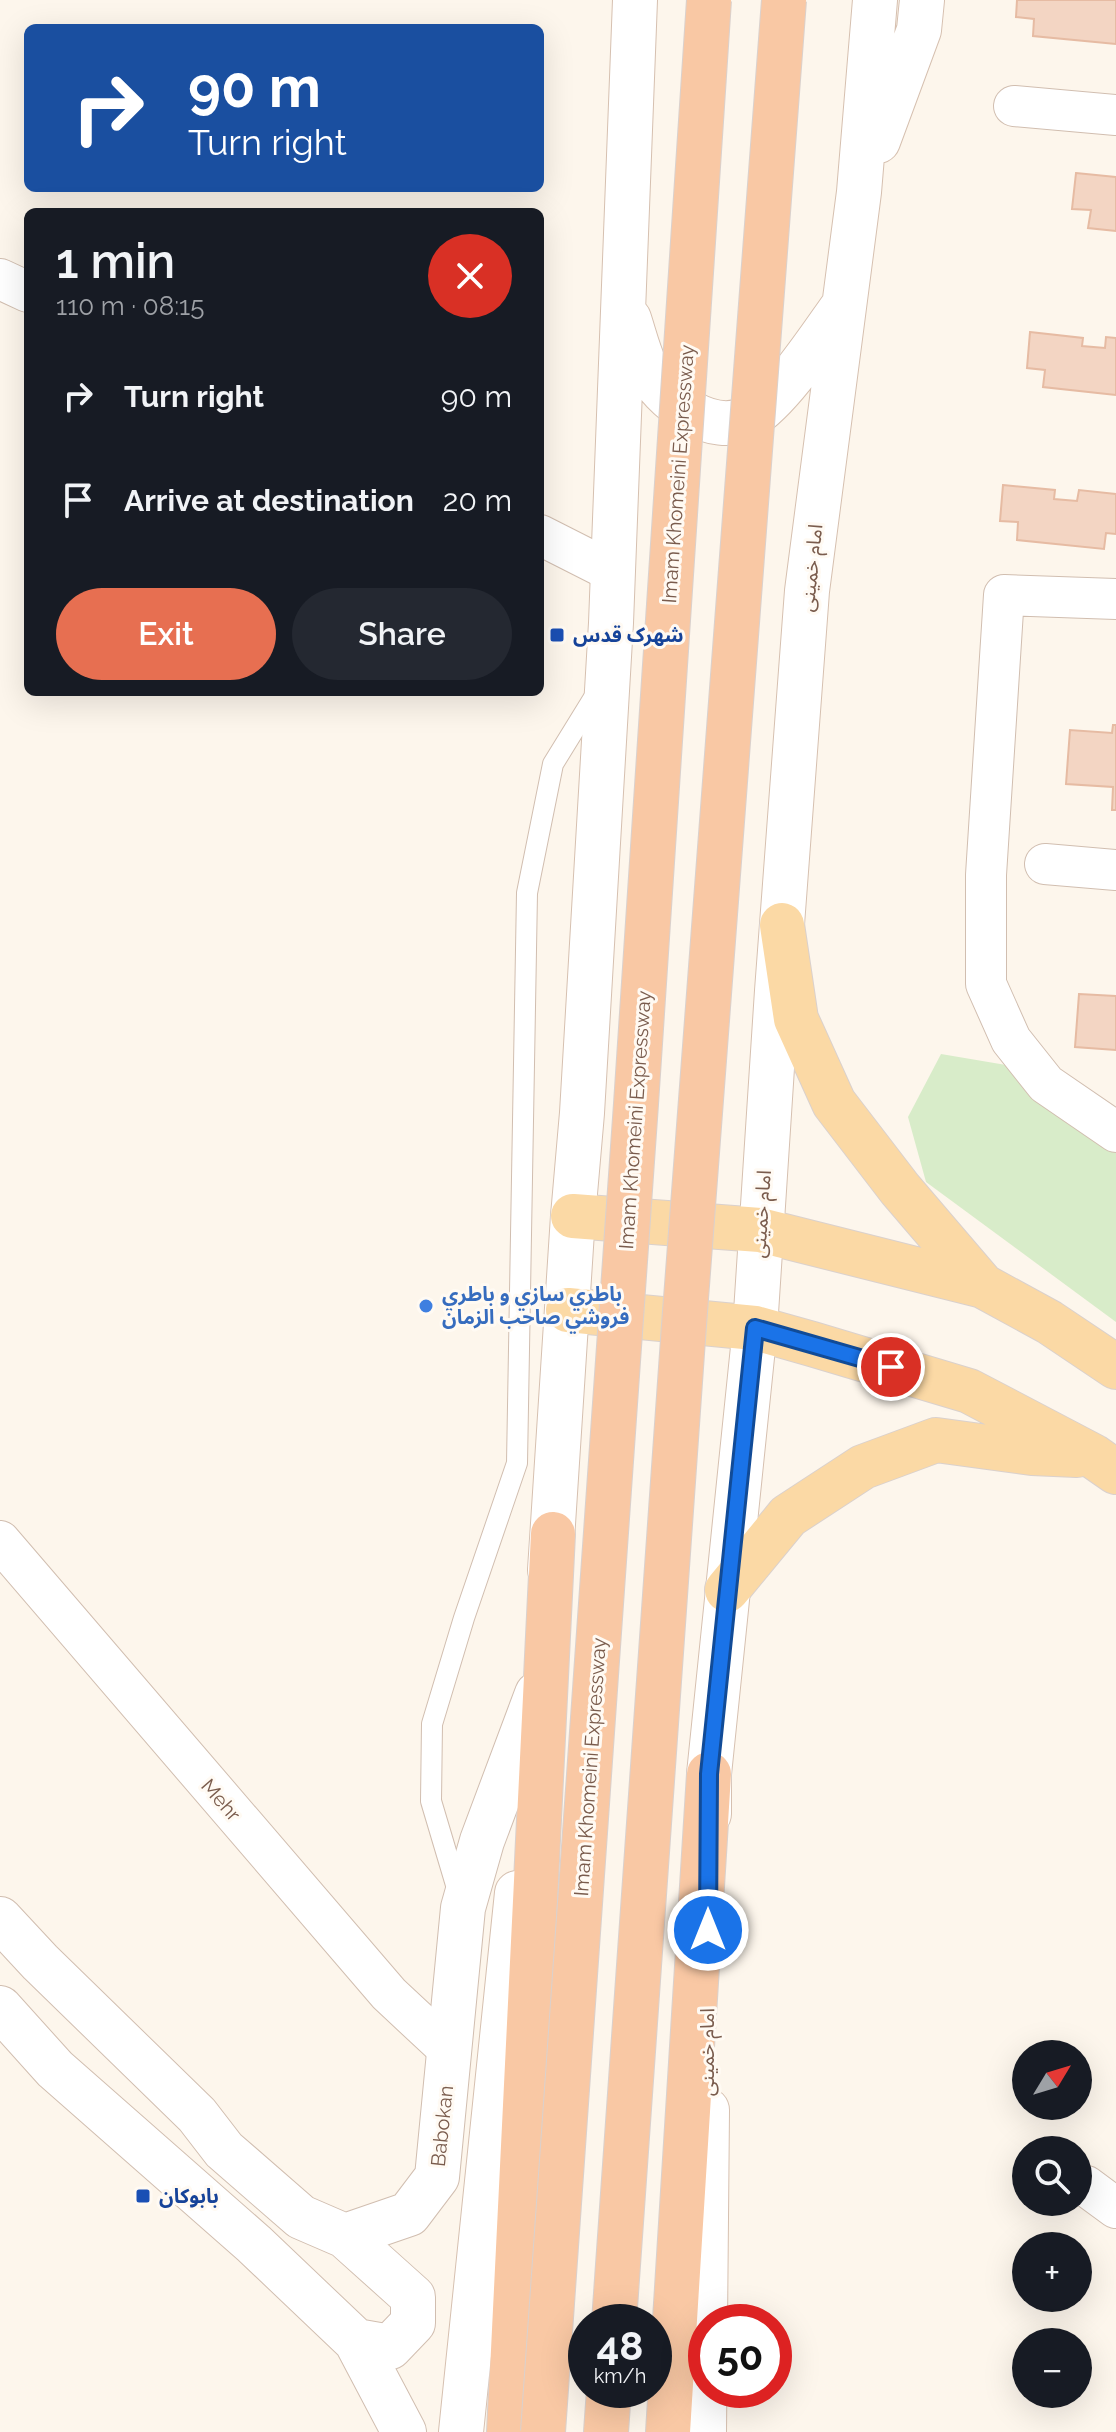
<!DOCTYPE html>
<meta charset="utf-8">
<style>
body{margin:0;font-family:Raleway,"Noto Sans Arabic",sans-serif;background:#242831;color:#f1f3f6;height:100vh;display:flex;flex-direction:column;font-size:30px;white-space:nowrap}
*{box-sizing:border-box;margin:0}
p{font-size:26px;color:#9ea1a6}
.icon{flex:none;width:44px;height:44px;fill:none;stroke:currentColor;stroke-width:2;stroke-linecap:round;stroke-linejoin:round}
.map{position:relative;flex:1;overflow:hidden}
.sheet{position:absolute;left:24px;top:208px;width:520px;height:488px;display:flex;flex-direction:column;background:#171b24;border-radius:12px;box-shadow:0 8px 32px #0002}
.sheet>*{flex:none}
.top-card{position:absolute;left:24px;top:24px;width:520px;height:168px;border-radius:12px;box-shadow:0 8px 32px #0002;background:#1a4fa0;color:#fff;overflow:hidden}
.needle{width:52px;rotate:52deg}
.controls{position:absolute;left:1012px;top:2040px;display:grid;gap:16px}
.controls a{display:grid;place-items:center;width:80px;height:80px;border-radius:50%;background:#171b24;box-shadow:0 8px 32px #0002;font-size:40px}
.speed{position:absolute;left:568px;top:2304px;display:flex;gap:16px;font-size:40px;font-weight:700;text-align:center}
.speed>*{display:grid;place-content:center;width:104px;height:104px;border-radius:50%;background:#171b24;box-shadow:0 8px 32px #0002;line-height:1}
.speed small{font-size:20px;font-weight:400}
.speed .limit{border:12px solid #d22;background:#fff;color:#111}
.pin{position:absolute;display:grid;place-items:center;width:68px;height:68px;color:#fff;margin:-34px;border:4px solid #fff;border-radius:50%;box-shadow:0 2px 8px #0007}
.me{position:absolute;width:88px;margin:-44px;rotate:0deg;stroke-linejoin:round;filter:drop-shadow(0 0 6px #0008)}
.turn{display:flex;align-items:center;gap:28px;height:168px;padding:0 32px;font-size:36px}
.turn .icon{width:104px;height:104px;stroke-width:2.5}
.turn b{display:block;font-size:56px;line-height:68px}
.round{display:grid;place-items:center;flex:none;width:84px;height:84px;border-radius:42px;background:#242831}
.overview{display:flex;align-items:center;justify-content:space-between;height:136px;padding:0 32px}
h1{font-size:48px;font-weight:600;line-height:60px}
.action{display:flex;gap:16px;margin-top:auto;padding:16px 32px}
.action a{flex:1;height:92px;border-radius:48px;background:#e76f51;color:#fff;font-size:32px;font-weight:600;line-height:92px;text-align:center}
.action a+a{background:#242831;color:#f1f3f6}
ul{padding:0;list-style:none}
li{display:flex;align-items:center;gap:24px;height:104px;padding:0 32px}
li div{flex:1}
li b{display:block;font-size:30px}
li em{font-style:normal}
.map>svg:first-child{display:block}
.green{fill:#d8ecc9}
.building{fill:#f3d5c3;stroke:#e6bba3;stroke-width:2}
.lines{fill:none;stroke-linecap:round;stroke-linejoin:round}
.service-casing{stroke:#d1beb0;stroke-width:22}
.minor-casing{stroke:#d1beb0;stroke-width:42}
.tertiary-casing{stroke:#d1beb0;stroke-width:46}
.secondary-casing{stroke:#d6c0b0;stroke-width:46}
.primary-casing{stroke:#dad1cd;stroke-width:46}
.trunk-casing{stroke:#dad1cd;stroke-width:46}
.service{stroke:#fff;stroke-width:20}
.minor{stroke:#fff;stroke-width:40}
.tertiary{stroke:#fff;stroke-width:44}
.secondary{stroke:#fff;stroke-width:44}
.primary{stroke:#fbd9a5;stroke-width:44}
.trunk{stroke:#f9c8a4;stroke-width:44}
.trunk-bridge-casing{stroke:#dad1cd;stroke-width:46;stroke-linecap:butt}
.trunk-bridge{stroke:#f9c8a4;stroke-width:44}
.route-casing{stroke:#114b97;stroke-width:20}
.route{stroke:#1a73e8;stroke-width:14}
.transit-dot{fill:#1a4fb4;stroke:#fffaf3;stroke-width:3}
.shop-dot{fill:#3f7fe0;stroke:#fffaf3;stroke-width:3}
.labels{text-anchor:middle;stroke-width:6;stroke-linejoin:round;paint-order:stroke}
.street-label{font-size:20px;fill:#7a5c4d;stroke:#fffaf3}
.transit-label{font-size:20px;font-weight:bold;fill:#164399;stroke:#fffaf3;text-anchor:start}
.shop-label{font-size:20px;font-weight:bold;fill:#366cbe;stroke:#fffaf3;text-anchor:start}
</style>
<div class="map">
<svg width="1116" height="2432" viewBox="0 0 1116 2432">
<rect width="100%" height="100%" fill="#fdf6ec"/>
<!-- green -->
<path class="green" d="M941 1054 1006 1065 1116 1138V1322L926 1182 908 1117Z"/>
<!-- building -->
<path class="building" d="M1017 0H1116V44L1033 36 1034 19 1016 17Z
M1076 173 1116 177V231L1088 228 1091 210 1072 209Z
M1030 332 1083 338 1082 346 1105 348 1106 337 1116 338V395L1043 387 1045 370 1027 368Z
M1003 485 1055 490 1054 499 1077 501 1079 490 1116 494V534L1106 533 1104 549 1017 540 1018 522 1000 521Z
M1113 725H1116V810H1112L1113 787 1066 784 1070 730 1112 733Z
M1079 994 1116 996V1050L1075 1047Z"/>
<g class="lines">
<!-- service casing -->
<g class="service-casing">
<path id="service" d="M459 1895 431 1801 432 1724 464 1618 517 1463 527 893 553 764 598 691"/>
</g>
<!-- minor casing -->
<g class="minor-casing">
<path id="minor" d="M1014 106 1116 115
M0 279 28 292
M540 535 613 572
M1116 599 1004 595 986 875V984L1011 1040 1046 1084 1116 1132
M1045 864 1116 870
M0 1541 389 1994 449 2050
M1086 2186 1116 2208"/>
</g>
<!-- tertiary casing -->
<g class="tertiary-casing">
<path id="tertiary" d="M0 1919 40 1962 197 2115 224 2150 301 2217 345 2236 409 2214 437 2177 463 1908 482 1841 537 1694
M0 2008 55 2069 254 2244 356 2341 404 2432
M345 2236 413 2297V2323L390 2347 356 2341"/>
</g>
<!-- secondary casing -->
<g class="secondary-casing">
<path id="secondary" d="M878 141 919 30 922 0
M629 319C634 334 638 351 645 366 662 400 712 438 750 417 779 401 821 337 841 309
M550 1570 573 1216 582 1113 611 623 635 0
M709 1814V1774L755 1328 777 991 807 591 859 192 875 0
M461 2432 517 1893
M704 2432 707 2110"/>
</g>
<!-- primary casing -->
<g class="primary-casing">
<path id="primary" d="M782 925 796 1019 834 1103 900 1189 983 1286
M573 1216 760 1230 983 1286 1049 1322 1116 1367
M568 1310 755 1328 812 1344 969 1391 1093 1456 1116 1472
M727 1590 788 1516 863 1467 936 1440 1032 1453 1077 1455"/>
</g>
<!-- trunk casing -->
<g class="trunk-casing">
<path id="trunk" d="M509 2432 553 1534
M606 2432 609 2390
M668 2432 709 1774"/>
</g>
<!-- service -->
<use href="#service" class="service"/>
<!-- minor -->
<use href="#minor" class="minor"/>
<!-- tertiary -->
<use href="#tertiary" class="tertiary"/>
<!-- secondary -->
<use href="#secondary" class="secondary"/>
<!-- primary -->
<use href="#primary" class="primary"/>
<!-- trunk -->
<use href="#trunk" class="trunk"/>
<!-- trunk-bridge casing -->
<g class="trunk-bridge-casing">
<path id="trunk-bridge" d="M614 2322 684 1325 784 0
M543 2432 636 1104 709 0"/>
</g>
<!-- trunk-bridge -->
<use href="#trunk-bridge" class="trunk-bridge"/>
</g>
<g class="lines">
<!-- route casing -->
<g class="route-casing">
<path id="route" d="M708 1930 709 1774 755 1328 891 1367"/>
</g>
<!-- route -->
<use href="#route" class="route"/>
</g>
<!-- markers -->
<g class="transit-dot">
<rect x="549" y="627" width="16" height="16" rx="4"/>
<rect x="135" y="2188" width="16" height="16" rx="4"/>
</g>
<circle class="shop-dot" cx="426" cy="1306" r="8"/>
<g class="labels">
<!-- street labels -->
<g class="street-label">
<text transform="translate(678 474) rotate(-86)" y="7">Imam Khomeini Expressway</text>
<text transform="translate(811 568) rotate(-84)" y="7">امام خمینی</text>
<text transform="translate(635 1120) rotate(-86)" y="7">Imam Khomeini Expressway</text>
<text transform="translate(761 1214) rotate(-86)" y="7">امام خمینی</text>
<text transform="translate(590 1767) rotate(-86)" y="7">Imam Khomeini Expressway</text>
<text transform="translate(221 1800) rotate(49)" y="7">Mehr</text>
<text transform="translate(707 2052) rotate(-90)" y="7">امام خمینی</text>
<text transform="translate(442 2126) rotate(-84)" y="7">Babokan</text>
</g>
<!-- transit labels -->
<g class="transit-label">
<text x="573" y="642">شهرک قدس</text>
<text x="159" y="2203">بابوکان</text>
</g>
<!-- shop labels -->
<g class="shop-label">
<text x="442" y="1301">باطري سازي و باطري<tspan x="442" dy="23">فروشي صاحب الزمان</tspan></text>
</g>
</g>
</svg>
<div class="controls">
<a><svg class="needle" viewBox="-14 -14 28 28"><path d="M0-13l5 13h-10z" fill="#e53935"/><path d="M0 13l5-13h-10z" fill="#9ea1a6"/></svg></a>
<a><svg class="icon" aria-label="search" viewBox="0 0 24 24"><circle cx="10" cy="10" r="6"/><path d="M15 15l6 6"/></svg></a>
<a>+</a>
<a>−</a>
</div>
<div class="speed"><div>48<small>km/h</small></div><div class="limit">50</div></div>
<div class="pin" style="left:891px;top:1367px;background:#d93025"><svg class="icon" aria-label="arrive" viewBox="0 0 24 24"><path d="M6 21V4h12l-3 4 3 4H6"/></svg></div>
<svg class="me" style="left:708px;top:1930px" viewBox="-20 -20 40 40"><circle r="17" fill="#1a73e8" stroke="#fff" stroke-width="3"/><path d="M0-11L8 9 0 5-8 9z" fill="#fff"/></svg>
<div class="top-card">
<div class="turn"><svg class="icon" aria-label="right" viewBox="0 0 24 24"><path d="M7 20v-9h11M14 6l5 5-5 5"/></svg><div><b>90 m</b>Turn right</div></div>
</div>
<section class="sheet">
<div class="overview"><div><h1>1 min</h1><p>110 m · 08:15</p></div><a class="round" style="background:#d93025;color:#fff"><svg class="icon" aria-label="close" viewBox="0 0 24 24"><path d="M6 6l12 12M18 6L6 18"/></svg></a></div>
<ul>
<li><svg class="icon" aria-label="right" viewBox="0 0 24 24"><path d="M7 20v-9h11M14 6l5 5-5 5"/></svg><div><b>Turn right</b></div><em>90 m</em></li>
<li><svg class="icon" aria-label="arrive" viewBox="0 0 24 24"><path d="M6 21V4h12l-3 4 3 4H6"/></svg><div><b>Arrive at destination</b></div><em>20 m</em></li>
</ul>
<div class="action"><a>Exit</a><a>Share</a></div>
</section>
</div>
